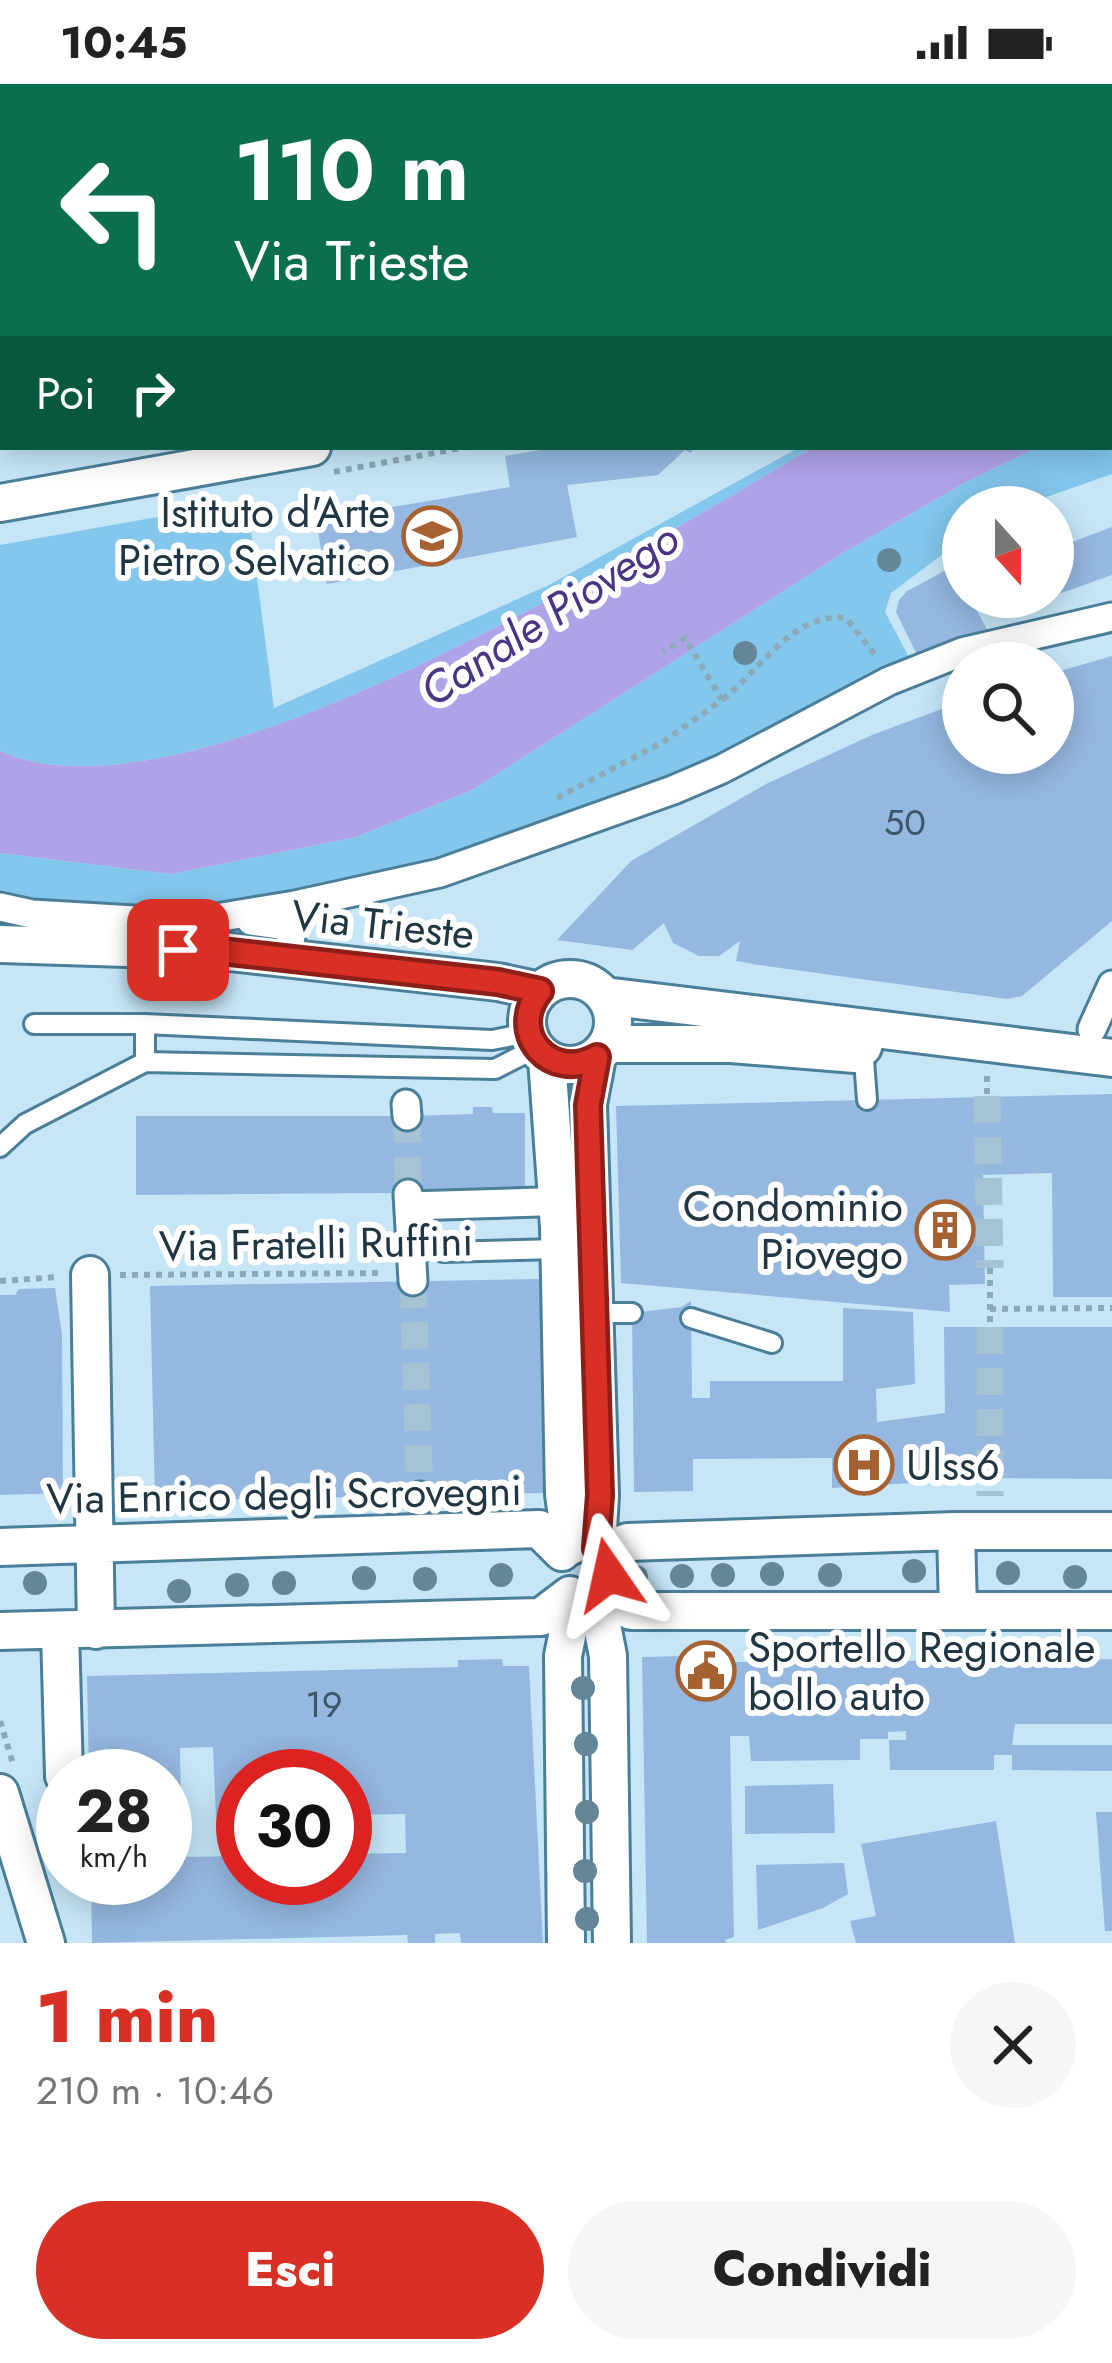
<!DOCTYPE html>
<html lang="it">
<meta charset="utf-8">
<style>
body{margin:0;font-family:Jost,sans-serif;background:#f6f6f6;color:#222;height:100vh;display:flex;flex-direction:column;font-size:45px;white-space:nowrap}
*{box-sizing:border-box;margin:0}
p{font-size:39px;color:#767676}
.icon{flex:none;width:66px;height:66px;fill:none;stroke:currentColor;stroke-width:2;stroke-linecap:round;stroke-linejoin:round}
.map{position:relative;height:1859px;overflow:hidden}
.side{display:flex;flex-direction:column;background:#fff;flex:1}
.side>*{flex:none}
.top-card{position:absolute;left:0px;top:0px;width:1113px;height:366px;box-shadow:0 6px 30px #0003;background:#0b6e4f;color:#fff;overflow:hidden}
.needle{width:78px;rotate:159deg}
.tools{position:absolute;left:942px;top:402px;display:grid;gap:24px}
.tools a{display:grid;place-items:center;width:132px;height:132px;border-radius:50%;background:#fff;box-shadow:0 6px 30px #0003;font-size:60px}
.speed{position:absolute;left:36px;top:1665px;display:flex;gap:24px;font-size:60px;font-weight:700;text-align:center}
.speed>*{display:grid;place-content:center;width:156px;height:156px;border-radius:50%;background:#fff;box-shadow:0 6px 30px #0003;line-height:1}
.speed small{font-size:30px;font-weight:400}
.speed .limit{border:18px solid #d22;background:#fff;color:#111}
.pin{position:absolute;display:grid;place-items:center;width:102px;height:102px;color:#fff;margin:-51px;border-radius:24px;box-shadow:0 6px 18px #0006}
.me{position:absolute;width:132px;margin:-66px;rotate:349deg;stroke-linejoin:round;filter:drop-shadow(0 0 9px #0008)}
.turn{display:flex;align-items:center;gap:42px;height:252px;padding:0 36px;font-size:54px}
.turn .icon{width:156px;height:156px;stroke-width:2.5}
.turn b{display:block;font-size:84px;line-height:102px}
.then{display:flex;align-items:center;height:114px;padding:0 36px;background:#0003;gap:24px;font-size:45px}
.round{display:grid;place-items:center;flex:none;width:126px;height:126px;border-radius:63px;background:#f6f6f6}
.overview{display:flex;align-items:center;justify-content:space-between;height:204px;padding:0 36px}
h1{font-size:72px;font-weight:800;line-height:90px;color:#d93025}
.primary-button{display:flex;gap:24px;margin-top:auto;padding:24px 36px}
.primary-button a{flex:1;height:138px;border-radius:72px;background:#d93025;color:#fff;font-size:48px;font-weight:800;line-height:138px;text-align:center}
.primary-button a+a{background:#f6f6f6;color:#222}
.status{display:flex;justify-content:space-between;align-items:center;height:84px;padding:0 60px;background:#fff;direction:ltr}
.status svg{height:33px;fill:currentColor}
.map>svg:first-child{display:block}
.grass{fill:#83c7ec}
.water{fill:#b0a2e8}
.building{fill:#95b8e1;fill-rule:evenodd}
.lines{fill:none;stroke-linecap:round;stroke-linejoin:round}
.pedestrian-tunnel{stroke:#a5c3d4;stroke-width:27;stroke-dasharray:27 14;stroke-linecap:butt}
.service-casing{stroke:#4a7e99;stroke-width:24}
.pedestrian-casing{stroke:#4a7e99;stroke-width:33}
.minor-casing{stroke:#4a7e99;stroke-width:42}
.tertiary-casing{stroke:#4a7e99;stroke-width:51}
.path{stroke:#8ca9b9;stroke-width:6;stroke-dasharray:6 6;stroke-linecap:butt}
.service{stroke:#fff;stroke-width:18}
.pedestrian{stroke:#fff;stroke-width:27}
.minor{stroke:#fff;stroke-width:36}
.tertiary{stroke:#fff;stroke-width:45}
.tram{stroke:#7793a2;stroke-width:3}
.tree{fill:#648698}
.route-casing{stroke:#8d1f18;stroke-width:30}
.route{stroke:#d93025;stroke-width:21}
.labels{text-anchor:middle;stroke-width:12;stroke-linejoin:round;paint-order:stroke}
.number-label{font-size:36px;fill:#3d566a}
.poi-label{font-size:42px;fill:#203642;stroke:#fff;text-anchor:end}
.street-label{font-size:42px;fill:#203642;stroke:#fff}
.water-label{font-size:45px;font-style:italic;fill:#4c3485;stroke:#fff}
</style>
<div class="status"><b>10:45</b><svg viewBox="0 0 49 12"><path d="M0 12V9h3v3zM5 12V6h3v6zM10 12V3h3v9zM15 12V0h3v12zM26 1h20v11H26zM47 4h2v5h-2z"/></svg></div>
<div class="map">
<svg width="1112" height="1859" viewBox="0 0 1112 1859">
<rect width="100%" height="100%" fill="#c6e6f8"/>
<!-- grass -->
<path class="grass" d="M1112 336V390L1018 423H963V455L891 509 885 528 909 573 706 681 435 780 187 833 0 817V769L171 790 356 753 472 706 843 469 966 398 1038 363H1110Z
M800 363H814C645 461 188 752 0 667V461L247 417 274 624 549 501Z"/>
<!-- water -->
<path class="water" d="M814 363H1038L966 398 843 469 472 706 356 753 171 790 0 769V667C188 752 645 461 814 363Z"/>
<!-- building -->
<path class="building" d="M558 363H696L690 369 685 366 658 391 567 401 577 453 327 500 316 436 510 403 505 372Z
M1112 443V491L1053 512V465Z
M952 483 963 502V513H969L988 547 918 573 896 528 899 516 907 507Z
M1112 572V837L1022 912 1007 915 759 881 736 877 740 857 719 872H699L673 859 664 839 632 866 557 856 631 777 766 700 872 651 963 617V669H1053V589Z
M1112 1010V1213H1053L1052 1089 983 1091 985 1200 949 1201 950 1228 621 1199 616 1022Z
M473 1023H492L493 1029H525V1108L136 1111V1032H407L473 1030Z
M540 1195 543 1409 155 1417 150 1202Z
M55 1204 62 1250 63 1409 0 1411V1211H15L19 1205Z
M691 1217 692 1314H710V1297H843V1224L913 1228 915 1300 876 1305 877 1338 945 1329 944 1243H1112V1395L974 1394 973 1387 943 1388V1397L832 1404V1374L693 1375V1407L634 1408 632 1229 681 1223Z
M1090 1568V1576L1112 1575V1640H1015L1012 1661H1112V1687L1012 1686V1671H994V1686H890L889 1656H906V1647L888 1648V1655H860V1676L751 1677 749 1652H730L734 1853 725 1856 726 1859H647L642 1573 729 1571V1578L1014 1576 1033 1575V1569Z
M502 1575 503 1582H529L543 1859H461L460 1849 435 1850V1859H408L407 1851 92 1859 91 1794H165V1692H89L87 1592 458 1583V1576ZM213 1663 216 1733H243V1692H345V1731L405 1730 406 1769 345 1770V1794H243V1772L182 1773 180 1664Z
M833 1700 835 1749 745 1750V1702Z
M1096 1728H1112V1847H1105Z
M996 1737 1015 1859H856L850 1837 876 1832 861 1760Z
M844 1779 848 1810 823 1824 758 1846 756 1781Z"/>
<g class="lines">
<!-- pedestrian-tunnel -->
<path class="pedestrian-tunnel" d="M987 1012 990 1184
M407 1032 408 1110
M413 1197 420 1412
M990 1243V1412"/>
<!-- service casing -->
<g class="service-casing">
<path id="service" d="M400 2 408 0
M0 118 3 117
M34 940H145L492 956 528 949
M145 940V978L495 985 536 964
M863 963 867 1016
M0 1063 25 1040 145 978
M443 1168 560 1165
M592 1229H632
M691 1234 772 1259"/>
</g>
<!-- pedestrian casing -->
<g class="pedestrian-casing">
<path id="pedestrian" d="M0 823 32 830 186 839 295 821 440 789 673 706 722 685 889 597 962 568 1112 533
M251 837 292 843 288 874
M1092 945 1112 901
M406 1020 407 1032
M408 1110 413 1197
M409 1122 539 1118
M420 1412V1417"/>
</g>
<!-- minor casing -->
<g class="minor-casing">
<path id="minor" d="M827 0 831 3
M900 3 902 0
M956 3 960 0
M0 419 312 363
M0 860 221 867 498 898 540 907
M527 938a43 43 0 1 1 86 0a43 43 0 1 1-86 0Z
M605 912 1112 974
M608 960H731L855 970 863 963 868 945
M547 975 559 1143 564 1410 571 1462
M90 1191 96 1546
M956 1447 958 1526
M0 1463 539 1445 562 1468
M597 1464 600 1411 588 1020 597 973
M601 1468 628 1458 956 1447H1112
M601 1507 631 1527H1112
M596 1510 608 1572 612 1859
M0 1547 541 1533 570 1511
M60 1547 64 1692
M0 1709 46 1859
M566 1859 563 1572 575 1513"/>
</g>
<!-- tertiary casing -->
<g class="tertiary-casing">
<path id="tertiary" d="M1042 0 1045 3
M1110 81 1112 84"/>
</g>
<!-- path -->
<path class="path" d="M334 388 466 363
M723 615C760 587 792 528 846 534L876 572
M557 714 663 658 722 616 685 554 663 568
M987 992V1012
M990 1184V1243
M120 1191 383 1189
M0 1197 59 1193
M990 1225 1112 1224
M0 1637 13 1680"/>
<!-- service -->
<use href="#service" class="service"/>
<!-- pedestrian -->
<use href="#pedestrian" class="pedestrian"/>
<!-- minor -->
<use href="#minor" class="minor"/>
<!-- tertiary -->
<use href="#tertiary" class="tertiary"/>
<!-- tram -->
<path class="tram" d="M1060 0 1062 3
M1110 65 1112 68
M1110 94 1112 97"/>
</g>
<!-- trees -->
<g class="tree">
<circle cx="889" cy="476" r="12"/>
<circle cx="745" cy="569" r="12"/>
<circle cx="914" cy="1487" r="12"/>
<circle cx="1008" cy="1489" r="12"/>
<circle cx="772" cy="1490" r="12"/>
<circle cx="501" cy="1491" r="12"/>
<circle cx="723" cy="1491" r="12"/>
<circle cx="830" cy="1491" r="12"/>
<circle cx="682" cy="1492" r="12"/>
<circle cx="636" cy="1493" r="12"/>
<circle cx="1075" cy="1493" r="12"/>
<circle cx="364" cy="1494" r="12"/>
<circle cx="425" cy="1495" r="12"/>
<circle cx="35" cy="1499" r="12"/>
<circle cx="284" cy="1499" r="12"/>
<circle cx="237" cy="1501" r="12"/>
<circle cx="179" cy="1507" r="12"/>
<circle cx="583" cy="1604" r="12"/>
<circle cx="586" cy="1660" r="12"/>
<circle cx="587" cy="1728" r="12"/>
<circle cx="585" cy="1787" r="12"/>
<circle cx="587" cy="1835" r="12"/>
</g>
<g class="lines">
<!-- route casing -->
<g class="route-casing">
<path id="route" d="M178 866 221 867 498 898 540 907C506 949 551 999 597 973L588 1021 600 1411 596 1464 606 1474 609 1491"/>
</g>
<!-- route -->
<use href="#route" class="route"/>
</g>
<!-- icons -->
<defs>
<g id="school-ring" transform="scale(3)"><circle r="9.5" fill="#fff" stroke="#a66132" stroke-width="1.5"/><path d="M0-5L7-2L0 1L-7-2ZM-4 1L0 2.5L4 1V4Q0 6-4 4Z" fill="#a66132"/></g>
<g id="building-ring" transform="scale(3)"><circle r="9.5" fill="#fff" stroke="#a66132" stroke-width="1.5"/><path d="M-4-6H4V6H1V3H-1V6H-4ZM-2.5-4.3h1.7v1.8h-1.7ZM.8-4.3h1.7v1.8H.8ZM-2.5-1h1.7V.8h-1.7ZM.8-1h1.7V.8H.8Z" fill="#a66132"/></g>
<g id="hospital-ring" transform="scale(3)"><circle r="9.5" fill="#fff" stroke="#a66132" stroke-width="1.5"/><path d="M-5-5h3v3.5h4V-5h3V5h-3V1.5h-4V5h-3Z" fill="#a66132"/></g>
<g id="civic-ring" transform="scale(3)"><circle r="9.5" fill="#fff" stroke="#a66132" stroke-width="1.5"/><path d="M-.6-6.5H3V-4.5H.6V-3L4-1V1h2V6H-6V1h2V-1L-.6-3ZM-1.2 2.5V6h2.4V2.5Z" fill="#a66132"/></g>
</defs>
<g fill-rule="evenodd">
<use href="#school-ring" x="432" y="452"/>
<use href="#building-ring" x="945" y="1146"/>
<use href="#hospital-ring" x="864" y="1381"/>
<use href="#civic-ring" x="706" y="1587"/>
</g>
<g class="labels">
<!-- number labels -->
<g class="number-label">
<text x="905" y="751">50</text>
<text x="324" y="1633">19</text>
</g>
<!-- poi labels -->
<g class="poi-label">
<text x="390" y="443">Istituto d'Arte<tspan x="390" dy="48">Pietro Selvatico</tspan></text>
<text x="903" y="1137">Condominio<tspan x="903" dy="48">Piovego</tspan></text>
<text x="906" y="1396" text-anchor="start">Ulss6</text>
<text x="748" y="1578" text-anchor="start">Sportello Regionale<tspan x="748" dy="48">bollo auto</tspan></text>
</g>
<!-- street labels -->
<g class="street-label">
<text transform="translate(383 840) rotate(6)" y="15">Via Trieste</text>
<text transform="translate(316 1159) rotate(-1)" y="15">Via Fratelli Ruffini</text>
<text transform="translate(284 1410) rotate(-1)" y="15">Via Enrico degli Scrovegni</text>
</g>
<!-- water labels -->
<g class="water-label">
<text transform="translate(549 530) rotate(-33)" y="16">Canale Piovego</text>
</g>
</g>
</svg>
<div class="tools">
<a><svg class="needle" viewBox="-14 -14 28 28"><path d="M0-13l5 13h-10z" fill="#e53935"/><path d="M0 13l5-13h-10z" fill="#767676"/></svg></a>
<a><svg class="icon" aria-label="search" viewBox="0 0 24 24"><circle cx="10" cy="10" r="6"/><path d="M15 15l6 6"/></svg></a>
</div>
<div class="speed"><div>28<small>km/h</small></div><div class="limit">30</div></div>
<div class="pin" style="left:178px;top:866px;background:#d93025"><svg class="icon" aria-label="arrive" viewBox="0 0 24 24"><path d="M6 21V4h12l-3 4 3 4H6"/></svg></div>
<svg class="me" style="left:609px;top:1491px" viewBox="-20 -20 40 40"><path d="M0-17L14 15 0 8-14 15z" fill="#d93025" stroke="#fff" stroke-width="4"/></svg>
<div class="top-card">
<div class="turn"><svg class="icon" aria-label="left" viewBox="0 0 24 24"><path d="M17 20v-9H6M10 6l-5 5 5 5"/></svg><div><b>110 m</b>Via Trieste</div></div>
<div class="then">Poi<svg class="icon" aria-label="right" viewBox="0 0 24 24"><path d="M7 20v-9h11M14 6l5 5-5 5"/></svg></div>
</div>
</div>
<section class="side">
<div class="overview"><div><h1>1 min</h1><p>210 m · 10:46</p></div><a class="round"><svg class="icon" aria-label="close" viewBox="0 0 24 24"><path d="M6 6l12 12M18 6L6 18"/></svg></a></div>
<div class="primary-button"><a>Esci</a><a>Condividi</a></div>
</section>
